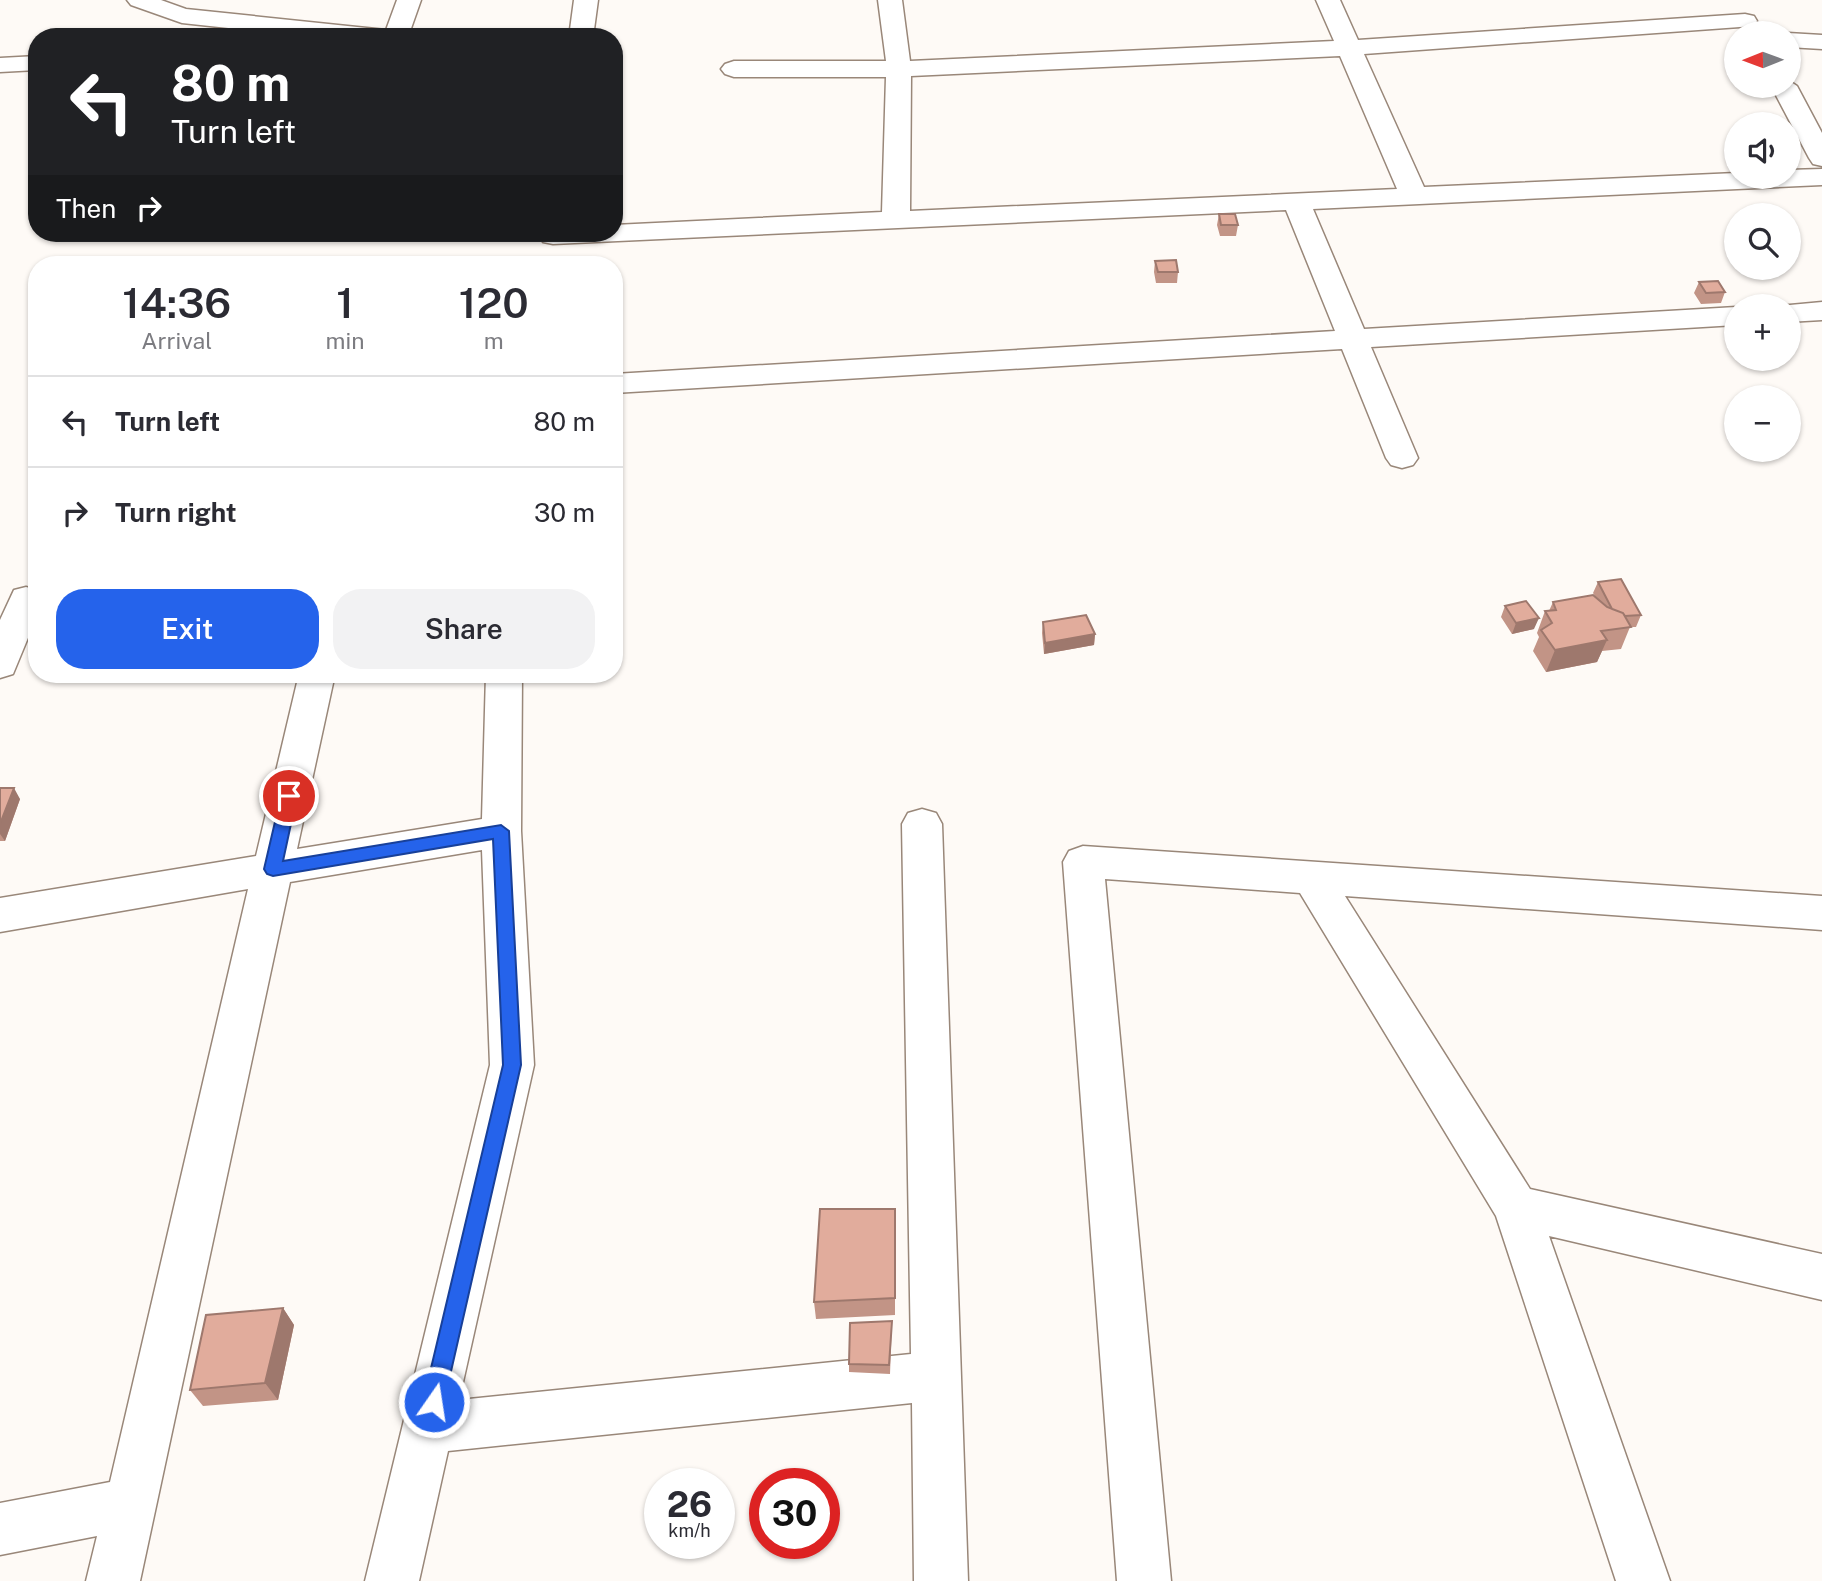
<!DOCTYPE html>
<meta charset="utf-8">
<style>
body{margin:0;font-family:"Public Sans",sans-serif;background:#f2f2f3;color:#2b2b33;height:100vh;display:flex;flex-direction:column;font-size:26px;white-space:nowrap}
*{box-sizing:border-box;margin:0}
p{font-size:23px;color:#7c7c81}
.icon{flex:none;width:38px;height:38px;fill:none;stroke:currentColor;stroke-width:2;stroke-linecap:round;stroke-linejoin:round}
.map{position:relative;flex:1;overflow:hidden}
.details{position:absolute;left:28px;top:256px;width:595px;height:427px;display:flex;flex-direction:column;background:#fff;border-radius:28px;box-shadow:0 2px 5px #0004}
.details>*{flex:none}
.banner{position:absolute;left:28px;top:28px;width:595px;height:214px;border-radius:28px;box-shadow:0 2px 5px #0004;background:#202124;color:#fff;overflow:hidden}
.needle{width:46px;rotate:269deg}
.controls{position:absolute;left:1724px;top:21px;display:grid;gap:14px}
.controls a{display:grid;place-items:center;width:77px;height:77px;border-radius:50%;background:#fff;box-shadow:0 2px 5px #0004;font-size:35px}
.speed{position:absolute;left:644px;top:1468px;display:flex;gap:14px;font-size:35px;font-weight:700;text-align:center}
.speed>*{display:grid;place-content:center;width:91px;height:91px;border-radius:50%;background:#fff;box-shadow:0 2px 5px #0004;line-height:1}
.speed small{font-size:18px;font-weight:400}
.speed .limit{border:10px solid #d22;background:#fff;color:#111}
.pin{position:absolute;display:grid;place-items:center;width:60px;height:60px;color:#fff;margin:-30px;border:4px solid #fff;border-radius:50%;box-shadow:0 2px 7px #0007}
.me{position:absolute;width:77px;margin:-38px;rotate:13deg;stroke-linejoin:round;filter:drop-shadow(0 0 5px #0008)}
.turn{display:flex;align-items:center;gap:24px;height:147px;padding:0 28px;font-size:32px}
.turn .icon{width:91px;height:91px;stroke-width:2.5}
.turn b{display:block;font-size:49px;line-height:60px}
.then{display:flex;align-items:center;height:66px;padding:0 28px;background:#0003;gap:14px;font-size:26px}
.eta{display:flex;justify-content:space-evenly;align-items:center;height:119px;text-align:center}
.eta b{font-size:42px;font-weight:600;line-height:49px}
.button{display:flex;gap:14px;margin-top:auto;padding:14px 28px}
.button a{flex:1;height:80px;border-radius:28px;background:#2563eb;color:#fff;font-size:28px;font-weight:600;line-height:80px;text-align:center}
.button a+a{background:#f2f2f3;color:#2b2b33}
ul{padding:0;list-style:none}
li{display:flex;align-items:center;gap:21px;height:91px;padding:0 28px;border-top:2px solid #e1e1e2}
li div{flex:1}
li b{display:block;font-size:26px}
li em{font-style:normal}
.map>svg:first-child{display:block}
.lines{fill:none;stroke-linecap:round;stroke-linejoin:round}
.minor-casing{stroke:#998779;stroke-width:3}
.minor{fill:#fff;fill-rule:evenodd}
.wall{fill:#c29486}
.shaded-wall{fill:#9e786d}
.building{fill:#e1ac9c;stroke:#9e786d;stroke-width:2}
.route{fill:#2563eb;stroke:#184099;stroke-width:2}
</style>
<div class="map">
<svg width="1822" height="1581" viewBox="0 0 1822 1581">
<rect width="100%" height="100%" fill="#fefaf6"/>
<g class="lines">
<!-- minor casing -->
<g class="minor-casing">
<path id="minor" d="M127 0H161L186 9 386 30 397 0H421L408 37H313L182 23 131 5Z
M574 0H598L593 37H569Z
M878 0H902L910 61 1334 41 1316 0H1340L1358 40 1745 14 1754 16 1757 21 1754 26 1364 54 1424 187 1736 173V177H1788V170L1822 169V185L1313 209 1364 329 1736 307V325L1371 347 1418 458 1413 465 1402 468 1391 465 1386 458 1342 349 614 393V374L1335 331 1286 210 553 244 543 242 539 236 541 233H614V225L882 212 886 77H734L725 74 721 69 725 64 734 61H886ZM1340 56 1397 189 910 211 911 76Z
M1786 33H1788L1822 35V49L1788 47V33Z
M37 56V70L0 72V58Z
M1788 80 1797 86 1822 133V166L1813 164 1809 158 1771 86H1788Z
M1822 302V320L1788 322V306H1779Z
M26 587 37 590V616L13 674 0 678V620L14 590Z
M299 674H335L297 849 482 819 486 674H522L521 831 534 1065 459 1400 911 1354 902 824 908 813 922 809 936 813 942 824 968 1581H914L912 1403 448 1451 419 1581H365L490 1065 482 850 290 882 140 1581H86L97 1536 0 1555V1503L110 1482 248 889 0 932V898L256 856Z
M1083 846 1822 896V930L1345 896 1530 1189 1822 1254V1300L1549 1236 1670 1581H1616L1496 1216 1300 893 1105 879 1171 1581H1117L1063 862 1069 851Z"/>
</g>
<!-- minor -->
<use href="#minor" class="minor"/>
</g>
<!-- wall -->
<path class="wall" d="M1219 214 1238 225 1236 236H1220L1217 225Z
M1155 261 1178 272 1177 283H1156L1154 272Z
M1699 282 1725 292 1721 303 1701 304 1694 293Z
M1598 582 1641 615 1636 627H1630L1621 649 1602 651 1597 662 1546 672 1533 651 1539 637 1537 633 1545 611H1549L1553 602 1595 596 1593 593Z
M1505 606 1534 629 1512 634 1501 617Z
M1043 622 1095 634 1094 645 1044 654 1042 633Z
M0 788 20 799 5 841H0Z
M895 1209V1315L816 1319 814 1302Z
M283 1308 294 1325 278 1400 203 1406 190 1390Z
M892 1321 890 1374 849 1372V1364Z"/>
<!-- shaded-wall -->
<path class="shaded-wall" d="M1539 618 1534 629 1512 634 1516 623Z
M1095 634 1094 645 1044 654 1045 643Z
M1607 640 1597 662 1546 672 1555 650Z
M14 788 20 799 5 841 0 834V824Z
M283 1308 294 1325 278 1400 265 1383Z"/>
<!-- building -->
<path class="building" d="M1219 214H1235L1238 225H1221Z
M1176 260 1178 272H1158L1155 261Z
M1718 281 1725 292 1706 293 1699 282Z
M1621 579 1641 615 1625 616 1623 613 1612 609 1598 582Z
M1593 595 1607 607 1623 613 1631 627 1601 631 1607 640 1555 650 1541 630 1552 623 1545 611 1556 610 1553 602Z
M1526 601 1539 618 1516 623 1505 606Z
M1086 615 1095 634 1045 643 1043 622Z
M0 788H14L0 824Z
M820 1209H895V1298L814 1302Z
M283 1308 265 1383 190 1390 206 1315Z
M892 1321 889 1365 849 1364 850 1323Z"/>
<!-- route -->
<path class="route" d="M289 790 297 796 283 861 501 825 509 831 521 1065 444 1402 441 1410 434 1413 426 1410 423 1402 503 1065 493 839 273 876 267 874 264 869 281 796Z"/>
</svg>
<div class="controls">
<a><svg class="needle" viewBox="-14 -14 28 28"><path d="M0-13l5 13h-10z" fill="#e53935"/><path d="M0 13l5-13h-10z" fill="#7c7c81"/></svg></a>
<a><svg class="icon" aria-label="sound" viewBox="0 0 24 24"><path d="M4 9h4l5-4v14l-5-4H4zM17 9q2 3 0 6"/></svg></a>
<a><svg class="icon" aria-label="search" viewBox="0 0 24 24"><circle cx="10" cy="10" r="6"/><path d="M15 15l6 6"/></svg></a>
<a>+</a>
<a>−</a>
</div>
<div class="speed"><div>26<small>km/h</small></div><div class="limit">30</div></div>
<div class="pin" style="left:289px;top:796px;background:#d93025"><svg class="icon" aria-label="arrive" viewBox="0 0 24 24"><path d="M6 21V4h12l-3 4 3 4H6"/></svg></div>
<svg class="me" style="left:434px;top:1402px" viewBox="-20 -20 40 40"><circle r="17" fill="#2563eb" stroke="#fff" stroke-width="3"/><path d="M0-11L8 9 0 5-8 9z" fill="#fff"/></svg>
<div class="banner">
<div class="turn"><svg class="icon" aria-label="left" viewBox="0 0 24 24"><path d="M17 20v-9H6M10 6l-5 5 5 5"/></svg><div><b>80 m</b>Turn left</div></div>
<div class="then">Then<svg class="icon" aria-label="right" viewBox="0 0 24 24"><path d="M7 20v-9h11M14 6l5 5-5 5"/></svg></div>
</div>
<section class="details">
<div class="eta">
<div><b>14:36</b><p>Arrival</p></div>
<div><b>1</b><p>min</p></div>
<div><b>120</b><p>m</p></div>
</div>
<ul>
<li><svg class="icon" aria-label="left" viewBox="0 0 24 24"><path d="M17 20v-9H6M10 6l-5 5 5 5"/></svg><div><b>Turn left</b></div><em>80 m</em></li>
<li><svg class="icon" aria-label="right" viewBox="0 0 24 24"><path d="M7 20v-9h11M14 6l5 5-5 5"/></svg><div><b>Turn right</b></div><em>30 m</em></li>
</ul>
<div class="button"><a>Exit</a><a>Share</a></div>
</section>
</div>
